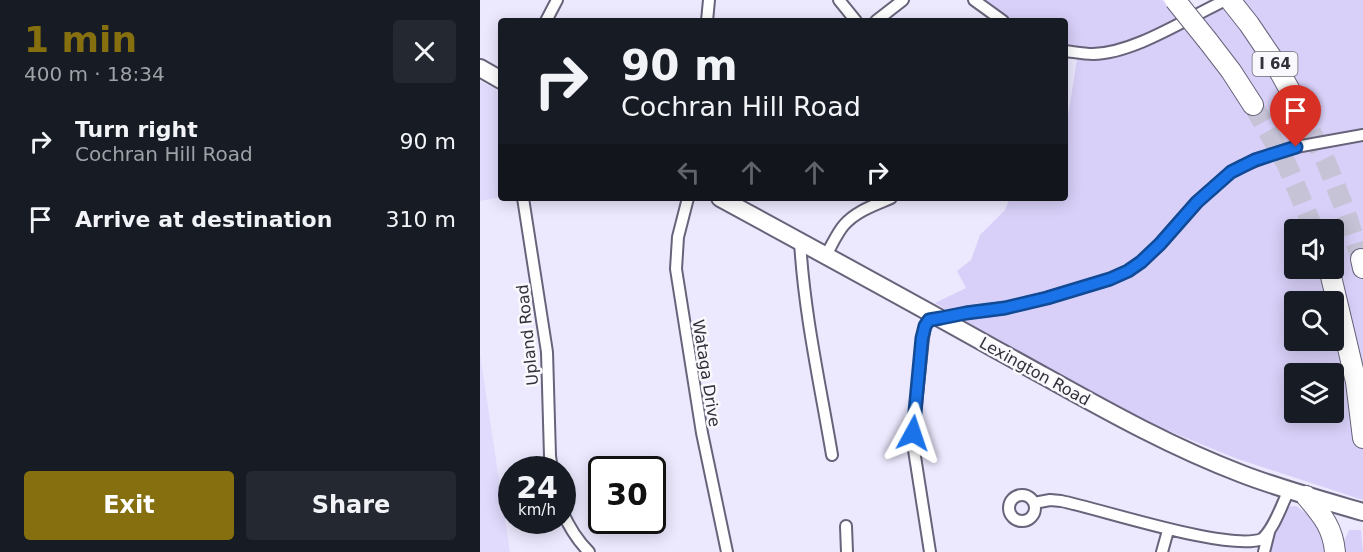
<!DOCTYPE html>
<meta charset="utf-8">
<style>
body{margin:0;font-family:"DejaVu Sans",sans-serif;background:#242831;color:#f1f3f6;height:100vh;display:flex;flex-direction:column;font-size:22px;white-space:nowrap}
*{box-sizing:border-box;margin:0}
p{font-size:20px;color:#9ea1a6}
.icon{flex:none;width:33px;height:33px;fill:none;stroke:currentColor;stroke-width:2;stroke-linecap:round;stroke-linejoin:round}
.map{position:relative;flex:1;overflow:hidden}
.panel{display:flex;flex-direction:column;background:#171b24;width:480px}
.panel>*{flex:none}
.top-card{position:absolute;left:18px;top:18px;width:570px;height:183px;border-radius:6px;box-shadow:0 3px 15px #0003;background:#171b24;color:#f1f3f6;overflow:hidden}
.fabs{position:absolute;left:804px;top:219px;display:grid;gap:12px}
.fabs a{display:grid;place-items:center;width:60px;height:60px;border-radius:6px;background:#171b24;box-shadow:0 3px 15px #0003;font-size:30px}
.speed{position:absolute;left:18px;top:456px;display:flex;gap:12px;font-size:30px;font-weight:700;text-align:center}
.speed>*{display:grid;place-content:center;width:78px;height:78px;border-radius:50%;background:#171b24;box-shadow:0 3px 15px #0003;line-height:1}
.speed small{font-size:15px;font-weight:400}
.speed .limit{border:3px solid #111;border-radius:9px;background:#fff;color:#111}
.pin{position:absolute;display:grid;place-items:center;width:51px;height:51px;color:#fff;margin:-62px -26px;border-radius:50% 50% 50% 0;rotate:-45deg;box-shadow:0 0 6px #0007}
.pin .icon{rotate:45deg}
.me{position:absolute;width:66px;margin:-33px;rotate:5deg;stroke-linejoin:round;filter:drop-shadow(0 0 4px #0008)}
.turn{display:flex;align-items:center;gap:21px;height:126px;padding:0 24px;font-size:27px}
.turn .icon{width:78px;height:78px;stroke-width:2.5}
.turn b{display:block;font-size:42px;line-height:51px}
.lanes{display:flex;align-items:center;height:57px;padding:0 24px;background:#0003;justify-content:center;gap:30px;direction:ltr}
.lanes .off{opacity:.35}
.round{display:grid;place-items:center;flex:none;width:63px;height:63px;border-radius:6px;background:#242831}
.head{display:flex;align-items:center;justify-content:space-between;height:102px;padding:0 24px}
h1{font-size:36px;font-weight:600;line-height:45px;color:#856f0e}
.primary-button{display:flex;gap:12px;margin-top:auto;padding:12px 24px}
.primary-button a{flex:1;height:69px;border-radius:6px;background:#856f0e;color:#fff;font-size:24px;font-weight:600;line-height:69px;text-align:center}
.primary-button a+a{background:#242831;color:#f1f3f6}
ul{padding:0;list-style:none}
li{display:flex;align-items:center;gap:18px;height:78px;padding:0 24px}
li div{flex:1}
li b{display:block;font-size:22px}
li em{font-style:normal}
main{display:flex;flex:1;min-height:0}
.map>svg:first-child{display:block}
.built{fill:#e1dbfd}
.green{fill:#d8d0f8;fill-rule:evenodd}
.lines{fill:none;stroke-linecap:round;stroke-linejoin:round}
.motorway-tunnel{stroke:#c7c3d7;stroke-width:20;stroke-dasharray:20 10;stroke-linecap:butt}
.minor-casing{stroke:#68637a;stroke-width:14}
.primary-casing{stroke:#68637a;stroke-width:20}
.motorway-casing{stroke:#68637a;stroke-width:22}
.minor{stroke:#fff;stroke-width:10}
.primary{stroke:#fff;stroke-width:16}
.motorway{stroke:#fff;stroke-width:20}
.motorway-bridge-casing{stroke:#68637a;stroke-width:22;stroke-linecap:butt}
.motorway-bridge{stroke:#fff;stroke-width:20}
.route-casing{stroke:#114b97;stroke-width:15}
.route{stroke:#1a73e8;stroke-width:10}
.labels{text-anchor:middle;stroke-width:5;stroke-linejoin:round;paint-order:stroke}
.shield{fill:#f9f8fd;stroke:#6e6c75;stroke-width:1.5}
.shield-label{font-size:15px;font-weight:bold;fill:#32303b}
.street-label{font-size:16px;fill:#32303b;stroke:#f9f8fd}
</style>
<main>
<section class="panel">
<div class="head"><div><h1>1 min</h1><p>400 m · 18:34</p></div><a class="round"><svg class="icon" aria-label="close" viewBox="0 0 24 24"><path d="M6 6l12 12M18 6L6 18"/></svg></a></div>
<ul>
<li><svg class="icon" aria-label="right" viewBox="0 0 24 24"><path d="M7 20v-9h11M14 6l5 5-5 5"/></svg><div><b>Turn right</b><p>Cochran Hill Road</p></div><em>90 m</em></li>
<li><svg class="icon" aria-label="arrive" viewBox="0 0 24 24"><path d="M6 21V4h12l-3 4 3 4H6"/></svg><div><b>Arrive at destination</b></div><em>310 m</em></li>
</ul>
<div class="primary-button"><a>Exit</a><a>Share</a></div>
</section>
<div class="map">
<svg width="883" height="552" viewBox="0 0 883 552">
<rect width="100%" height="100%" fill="#ece8fe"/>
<!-- built -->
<path class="built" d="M0 81 21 92V197L0 201Z
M0 354 1 361 30 552H0Z"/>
<!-- green -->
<path class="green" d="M500 0H682L698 18 682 28 754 6 751 0H883V500L755 458 677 426 591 382 455 303 486 288 477 271 491 260 500 235 525 210 530 198H585V129L589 110 598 53 602 51 585 46V21H530ZM814 230H854V268H814ZM814 302H854V340H814ZM814 374H854V412H814Z
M816 506 841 524 847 552H789L798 517 806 507Z
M869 530H881L883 552H863L864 541Z"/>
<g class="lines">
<!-- motorway-tunnel -->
<path class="motorway-tunnel" d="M773 105 807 165 834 230
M818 105 847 164 865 210 881 259"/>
<!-- minor casing -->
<g class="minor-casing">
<path id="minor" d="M359 0 376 21
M494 0 523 21
M66 21 77 0
M227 21 229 0
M396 21 423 0
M585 51C594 52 603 54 613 54 655 53 707 18 746 0
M43 198 67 352 70 456 72 470
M208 198 198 237 196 269 222 433 247 552
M320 241C324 313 340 384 352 455
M346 255C352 245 357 233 364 225 376 211 395 205 411 198
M529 508a13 13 0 1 1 26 0a13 13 0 1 1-26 0Z
M554 503 570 500 581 501C621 509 749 552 782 539 794 529 802 504 809 490
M82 511C89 527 97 540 109 552
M366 526 367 552
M450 552 434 450 433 433 443 338 445 326 449 320 461 318 486 313 525 308 567 298 630 279 648 271 661 262 680 244 717 202 751 172 762 166 796 153 816 147 883 135
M682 552 687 534
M784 552 789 532"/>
</g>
<!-- primary casing -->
<g class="primary-casing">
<path id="primary" d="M0 68 21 80
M240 198C332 248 424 298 515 349 596 393 675 441 762 474 801 489 842 500 883 512"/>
</g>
<!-- motorway casing -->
<g class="motorway-casing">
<path id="motorway" d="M750 0 769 24 792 58 818 105
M728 41 751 71 773 105
M881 259 883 268
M849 268 876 382 883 438
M826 496C841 514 853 527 855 552"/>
</g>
<!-- minor -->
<use href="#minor" class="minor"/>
<!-- primary -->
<use href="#primary" class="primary"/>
<!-- motorway -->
<use href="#motorway" class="motorway"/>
<!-- motorway-bridge casing -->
<g class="motorway-bridge-casing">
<path id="motorway-bridge" d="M695 0 728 41"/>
</g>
<!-- motorway-bridge -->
<use href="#motorway-bridge" class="motorway-bridge"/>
</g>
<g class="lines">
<!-- route casing -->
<g class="route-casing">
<path id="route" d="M433 433 442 338 445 326 449 320 461 318 486 313 525 308 567 298 630 279 648 271 661 262 680 244 717 202 751 172 775 160 816 147"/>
</g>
<!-- route -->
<use href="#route" class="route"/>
</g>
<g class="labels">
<!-- shield labels -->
<rect class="shield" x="772.5" y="52" width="45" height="24" rx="4.5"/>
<g class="shield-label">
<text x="795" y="69">I 64</text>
</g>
<!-- street labels -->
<g class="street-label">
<text transform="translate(47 335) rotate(-96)" y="6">Upland Road</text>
<text transform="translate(555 371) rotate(29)" y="6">Lexington Road</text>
<text transform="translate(227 373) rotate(81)" y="6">Wataga Drive</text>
</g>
</g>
</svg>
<div class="fabs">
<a><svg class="icon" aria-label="sound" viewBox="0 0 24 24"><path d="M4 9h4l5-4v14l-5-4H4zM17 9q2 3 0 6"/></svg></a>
<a><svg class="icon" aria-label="search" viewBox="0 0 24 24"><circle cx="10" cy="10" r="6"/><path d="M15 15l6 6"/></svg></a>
<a><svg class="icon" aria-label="layers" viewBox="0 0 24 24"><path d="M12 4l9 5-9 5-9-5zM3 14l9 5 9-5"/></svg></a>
</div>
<div class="speed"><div>24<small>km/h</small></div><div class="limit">30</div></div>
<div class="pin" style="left:816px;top:147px;background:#d93025"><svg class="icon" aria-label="arrive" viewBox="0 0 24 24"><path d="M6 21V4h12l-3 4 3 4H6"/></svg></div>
<svg class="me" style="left:433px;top:433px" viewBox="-20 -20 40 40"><path d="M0-17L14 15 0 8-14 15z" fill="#1a73e8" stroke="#fff" stroke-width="4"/></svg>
<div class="top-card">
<div class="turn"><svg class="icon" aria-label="right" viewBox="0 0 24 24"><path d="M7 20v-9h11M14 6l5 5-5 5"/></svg><div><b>90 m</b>Cochran Hill Road</div></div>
<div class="lanes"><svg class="icon off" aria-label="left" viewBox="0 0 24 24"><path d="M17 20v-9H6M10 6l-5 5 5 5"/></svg><svg class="icon off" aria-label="ahead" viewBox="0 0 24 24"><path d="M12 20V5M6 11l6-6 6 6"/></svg><svg class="icon off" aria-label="ahead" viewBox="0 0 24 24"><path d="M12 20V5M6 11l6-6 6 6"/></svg><svg class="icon" aria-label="right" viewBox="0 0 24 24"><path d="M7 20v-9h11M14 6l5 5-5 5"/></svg></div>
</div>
</div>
</main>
